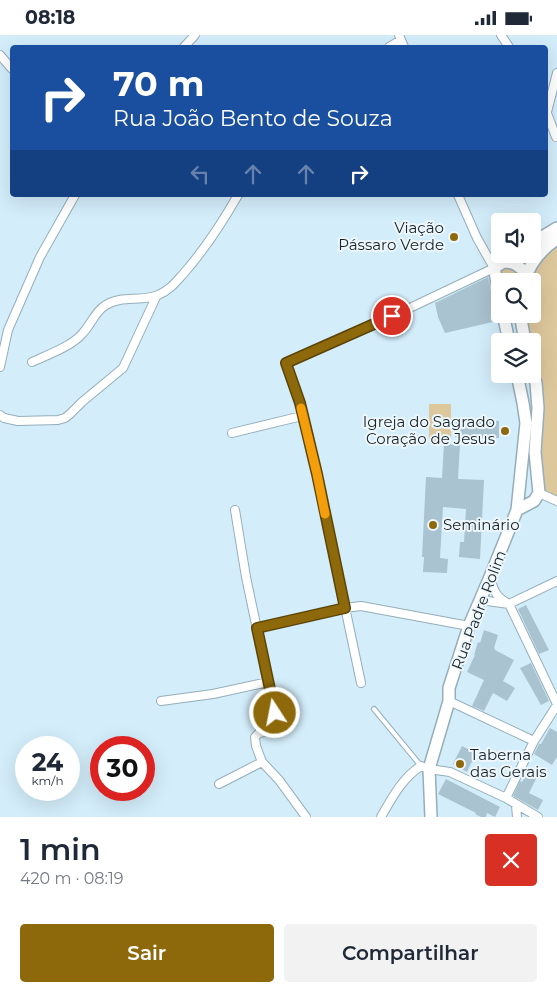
<!DOCTYPE html>
<html lang="pt">
<meta charset="utf-8">
<style>
body{margin:0;font-family:Montserrat,sans-serif;background:#f2f2f3;color:#1f2937;height:100vh;display:flex;flex-direction:column;font-size:19px;white-space:nowrap}
*{box-sizing:border-box;margin:0}
p{font-size:16px;color:#747a83}
.icon{flex:none;width:28px;height:28px;fill:none;stroke:currentColor;stroke-width:2;stroke-linecap:round;stroke-linejoin:round}
.map{position:relative;height:782px;overflow:hidden}
.side{display:flex;flex-direction:column;background:#fff;flex:1}
.side>*{flex:none}
.top-card{position:absolute;left:10px;top:10px;width:538px;height:152px;border-radius:5px;box-shadow:0 5px 20px #0002;background:#1a4fa0;color:#fff;overflow:hidden}
.fabs{position:absolute;left:491px;top:178px;display:grid;gap:10px}
.fabs a{display:grid;place-items:center;width:50px;height:50px;border-radius:5px;background:#fff;box-shadow:0 5px 20px #0002;font-size:25px}
.speed{position:absolute;left:15px;top:701px;display:flex;gap:10px;font-size:25px;font-weight:700;text-align:center}
.speed>*{display:grid;place-content:center;width:65px;height:65px;border-radius:50%;background:#fff;box-shadow:0 5px 20px #0002;line-height:1}
.speed small{font-size:12px;font-weight:400}
.speed .limit{border:8px solid #d22;background:#fff;color:#111}
.pin{position:absolute;display:grid;place-items:center;width:42px;height:42px;color:#fff;margin:-21px;border:2px solid #fff;border-radius:50%;box-shadow:0 1px 5px #0007}
.me{position:absolute;width:55px;margin:-28px;rotate:349deg;stroke-linejoin:round;filter:drop-shadow(0 0 4px #0008)}
.turn{display:flex;align-items:center;gap:18px;height:105px;padding:0 20px;font-size:22px}
.turn .icon{width:65px;height:65px;stroke-width:2.5}
.turn b{display:block;font-size:35px;line-height:42px}
.lanes{display:flex;align-items:center;height:48px;padding:0 20px;background:#0003;justify-content:center;gap:25px;direction:ltr}
.lanes .off{opacity:.35}
.round{display:grid;place-items:center;flex:none;width:52px;height:52px;border-radius:5px;background:#f2f2f3}
.head{display:flex;align-items:center;justify-content:space-between;height:85px;padding:0 20px}
h1{font-size:30px;font-weight:600;line-height:38px}
.primary-button{display:flex;gap:10px;margin-top:auto;padding:10px 20px}
.primary-button a{flex:1;height:58px;border-radius:5px;background:#8d690b;color:#fff;font-size:20px;font-weight:600;line-height:58px;text-align:center}
.primary-button a+a{background:#f2f2f3;color:#1f2937}
.status{display:flex;justify-content:space-between;align-items:center;height:35px;padding:0 25px;background:#fff;direction:ltr}
.status svg{height:14px;fill:currentColor}
.map>svg:first-child{display:block}
.green{fill:#ddc79d}
.building{fill:#aac3d0}
.lines{fill:none;stroke-linecap:round;stroke-linejoin:round}
.lane-casing{stroke:#95aeba;stroke-width:6}
.street-casing{stroke:#95aeba;stroke-width:10}
.secondary-casing{stroke:#95aeba;stroke-width:14}
.lane{stroke:#fff;stroke-width:4}
.street{stroke:#fff;stroke-width:8}
.secondary{stroke:#fff;stroke-width:11}
.route-casing{stroke:#5c4407;stroke-width:12}
.route{stroke:#8d690b;stroke-width:9}
.slow{stroke:#f59e0b;stroke-width:9}
.poi-dot{fill:#8d690b;stroke:#edf7fc;stroke-width:2}
.labels{text-anchor:middle;stroke-width:4;stroke-linejoin:round;paint-order:stroke}
.poi-label{font-size:15px;fill:#192327;stroke:#edf7fc;text-anchor:end}
.street-label{font-size:15px;fill:#192327;stroke:#edf7fc}
</style>
<div class="status"><b>08:18</b><svg viewBox="0 0 49 12"><path d="M0 12V9h3v3zM5 12V6h3v6zM10 12V3h3v9zM15 12V0h3v12zM26 1h20v11H26zM47 4h2v5h-2z"/></svg></div>
<div class="map">
<svg width="557" height="782" viewBox="0 0 557 782">
<rect width="100%" height="100%" fill="#d3edfa"/>
<!-- green -->
<path class="green" d="M557 212V462L542 454 538 425 540 361 533 322 532 306H529L523 279H532V246H527L540 225Z
M504 228 524 240 522 246H500L496 233Z
M429 369H451V406H429Z"/>
<!-- building -->
<path class="building" d="M488 242 493 264 495 267 500 269V272L496 277 497 286 445 298 438 282 435 268Z
M456 385 499 386V403L455 402Z
M444 409 460 410 458 444 484 445 480 524 459 522 460 507H464L466 474 443 472 440 523 448 524 447 538 423 537 424 522H422L426 442 442 443Z
M526 570 549 615 539 619 518 574Z
M484 595 498 600 494 613 495 614V615L514 625 503 646 515 653 507 666 493 658 484 676 472 671 484 645 467 637 475 620H474L478 607 480 608Z
M531 628 549 666 541 670 520 633Z
M550 693 557 697V722L552 730 534 719 539 709H541Z
M462 711 476 718 467 737 453 729Z
M528 737 537 742 529 758 543 765 538 775 513 761 520 746 522 747Z
M446 744 500 772 495 782 487 778 486 782H481L475 779 476 778 438 759Z"/>
<g class="lines">
<!-- lane casing -->
<g class="lane-casing">
<path id="lane" d="M374 674 421 731"/>
</g>
<!-- street casing -->
<g class="street-casing">
<path id="street" d="M399 0 404 12
M501 0 509 12
M184 12 195 0
M389 12 401 5
M0 20 12 34
M545 73 556 102
M547 77 557 38
M32 327C47 320 72 311 82 299 91 290 95 276 106 270 121 260 142 267 158 260 169 256 176 247 184 238 205 214 222 188 238 160
M0 332 8 295 40 222 75 160
M0 380 4 383 18 386 58 385 65 383 70 379 82 367 123 333 156 262
M232 398 302 381
M539 458 557 466
M490 542C494 557 496 562 509 569L557 669
M480 565 509 569 557 546
M257 593 345 573 361 571 469 591
M361 648 317 439 300 368 286 328 374 290 494 233 477 203 458 160
M161 666 213 659 268 647
M449 666 534 706
M262 727 279 745 306 782
M219 749 262 727 256 711 255 702 259 698 278 694 246 542 235 475
M506 763 534 706 557 670
M516 770 517 782
M381 782C392 763 402 743 421 731L429 734 450 737 506 763 538 782"/>
</g>
<!-- secondary casing -->
<g class="secondary-casing">
<path id="secondary" d="M532 208 557 193
M504 227C514 227 520 231 526 239
M524 246C530 229 541 214 557 204
M500 262 494 233 516 219
M503 279 509 306
M520 279 525 306
M517 475 534 466 539 458 535 417 538 373 536 348 532 336
M431 782 429 734 449 666V653L469 591 490 542 517 475 526 388 523 368 517 339"/>
</g>
<!-- lane -->
<use href="#lane" class="lane"/>
<!-- street -->
<use href="#street" class="street"/>
<!-- secondary -->
<use href="#secondary" class="secondary"/>
</g>
<g class="lines">
<!-- route casing -->
<g class="route-casing">
<path id="route" d="M275 678 257 593 345 573 317 439 300 368 286 328 392 281"/>
</g>
<!-- route -->
<use href="#route" class="route"/>
<!-- slow -->
<path class="slow" d="M301 373 317 439 325 479"/>
</g>
<!-- markers -->
<g class="poi-dot">
<circle cx="454" cy="202" r="5"/>
<circle cx="505" cy="396" r="5"/>
<circle cx="433" cy="490" r="5"/>
<circle cx="460" cy="729" r="5"/>
</g>
<g class="labels">
<!-- poi labels -->
<g class="poi-label">
<text x="444" y="198">Viação<tspan x="444" dy="17">Pássaro Verde</tspan></text>
<text x="495" y="392">Igreja do Sagrado<tspan x="495" dy="17">Coração de Jesus</tspan></text>
<text x="443" y="495" text-anchor="start">Seminário</text>
<text x="470" y="725" text-anchor="start">Taberna<tspan x="470" dy="17">das Gerais</tspan></text>
</g>
<!-- street labels -->
<g class="street-label">
<text transform="translate(479 575) rotate(-69)" y="5">Rua Padre Rolim</text>
</g>
</g>
</svg>
<div class="fabs">
<a><svg class="icon" aria-label="sound" viewBox="0 0 24 24"><path d="M4 9h4l5-4v14l-5-4H4zM17 9q2 3 0 6"/></svg></a>
<a><svg class="icon" aria-label="search" viewBox="0 0 24 24"><circle cx="10" cy="10" r="6"/><path d="M15 15l6 6"/></svg></a>
<a><svg class="icon" aria-label="layers" viewBox="0 0 24 24"><path d="M12 4l9 5-9 5-9-5zM3 14l9 5 9-5"/></svg></a>
</div>
<div class="speed"><div>24<small>km/h</small></div><div class="limit">30</div></div>
<div class="pin" style="left:392px;top:281px;background:#d93025"><svg class="icon" aria-label="arrive" viewBox="0 0 24 24"><path d="M6 21V4h12l-3 4 3 4H6"/></svg></div>
<svg class="me" style="left:275px;top:678px" viewBox="-20 -20 40 40"><circle r="17" fill="#8d690b" stroke="#fff" stroke-width="3"/><path d="M0-11L8 9 0 5-8 9z" fill="#fff"/></svg>
<div class="top-card">
<div class="turn"><svg class="icon" aria-label="right" viewBox="0 0 24 24"><path d="M7 20v-9h11M14 6l5 5-5 5"/></svg><div><b>70 m</b>Rua João Bento de Souza</div></div>
<div class="lanes"><svg class="icon off" aria-label="left" viewBox="0 0 24 24"><path d="M17 20v-9H6M10 6l-5 5 5 5"/></svg><svg class="icon off" aria-label="ahead" viewBox="0 0 24 24"><path d="M12 20V5M6 11l6-6 6 6"/></svg><svg class="icon off" aria-label="ahead" viewBox="0 0 24 24"><path d="M12 20V5M6 11l6-6 6 6"/></svg><svg class="icon" aria-label="right" viewBox="0 0 24 24"><path d="M7 20v-9h11M14 6l5 5-5 5"/></svg></div>
</div>
</div>
<section class="side">
<div class="head"><div><h1>1 min</h1><p>420 m · 08:19</p></div><a class="round" style="background:#d93025;color:#fff"><svg class="icon" aria-label="close" viewBox="0 0 24 24"><path d="M6 6l12 12M18 6L6 18"/></svg></a></div>
<div class="primary-button"><a>Sair</a><a>Compartilhar</a></div>
</section>
